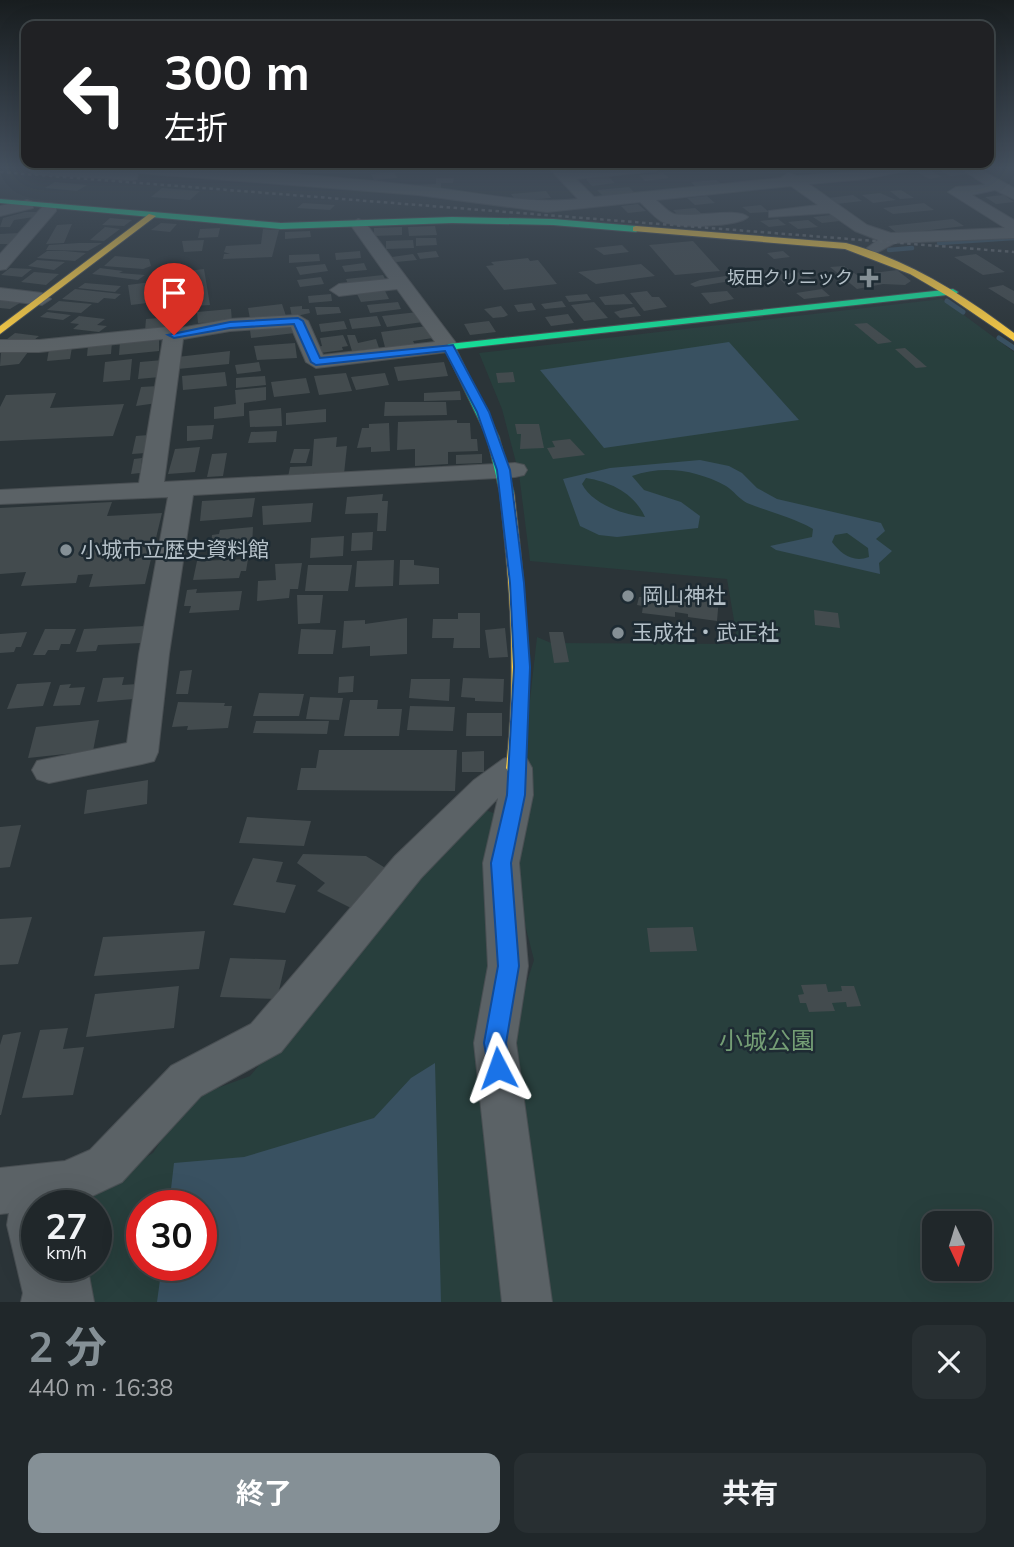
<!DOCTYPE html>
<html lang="ja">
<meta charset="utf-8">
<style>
body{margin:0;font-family:Mulish,"Noto Sans JP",sans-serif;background:#282f32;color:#f1f3f6;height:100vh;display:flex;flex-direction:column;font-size:26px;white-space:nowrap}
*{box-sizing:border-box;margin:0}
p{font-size:23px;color:#a2a5a8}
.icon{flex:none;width:38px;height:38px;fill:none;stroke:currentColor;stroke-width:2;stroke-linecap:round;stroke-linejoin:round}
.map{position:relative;height:1302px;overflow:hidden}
.sheet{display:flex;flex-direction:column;background:#20272a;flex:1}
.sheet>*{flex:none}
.guide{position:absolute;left:21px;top:21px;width:973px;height:147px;border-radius:14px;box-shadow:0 7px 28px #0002,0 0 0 2px #3d4447;background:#202124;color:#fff;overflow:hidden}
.needle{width:46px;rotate:176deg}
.buttons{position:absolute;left:922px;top:1211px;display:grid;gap:14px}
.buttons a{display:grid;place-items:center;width:70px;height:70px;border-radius:14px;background:#20272a;box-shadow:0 7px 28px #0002,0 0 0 2px #3d4447;font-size:35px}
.speed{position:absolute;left:21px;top:1190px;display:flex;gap:14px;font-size:35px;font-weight:700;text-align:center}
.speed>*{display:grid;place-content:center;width:91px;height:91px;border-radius:50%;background:#20272a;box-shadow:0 7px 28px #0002,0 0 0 2px #3d4447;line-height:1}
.speed small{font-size:18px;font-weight:400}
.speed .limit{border:10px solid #d22;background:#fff;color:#111}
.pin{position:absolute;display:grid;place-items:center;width:60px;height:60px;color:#fff;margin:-72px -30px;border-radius:50% 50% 50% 0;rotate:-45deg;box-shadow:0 0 7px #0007}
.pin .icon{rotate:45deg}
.me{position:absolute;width:77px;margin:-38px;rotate:356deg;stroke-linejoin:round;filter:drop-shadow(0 0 5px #0008)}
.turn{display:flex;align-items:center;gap:24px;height:147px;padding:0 28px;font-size:32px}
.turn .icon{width:91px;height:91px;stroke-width:2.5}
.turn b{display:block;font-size:49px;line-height:60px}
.round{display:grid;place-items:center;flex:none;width:74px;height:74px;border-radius:14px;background:#282f32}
.overview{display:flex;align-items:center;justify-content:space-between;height:119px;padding:0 28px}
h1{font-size:42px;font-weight:700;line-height:52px;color:#859096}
.button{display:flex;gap:14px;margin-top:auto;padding:14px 28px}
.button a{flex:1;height:80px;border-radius:14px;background:#859096;color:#fff;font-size:28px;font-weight:700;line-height:80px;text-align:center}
.button a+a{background:#282f32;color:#f1f3f6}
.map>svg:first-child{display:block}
.green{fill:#283f3d;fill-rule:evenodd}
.water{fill:#395161;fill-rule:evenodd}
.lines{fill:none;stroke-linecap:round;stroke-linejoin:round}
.stream-far1{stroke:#395161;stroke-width:4.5}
.stream{stroke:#395161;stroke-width:5}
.building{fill:#434b4e}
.street-casing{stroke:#494f53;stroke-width:2}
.fast-casing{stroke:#494f53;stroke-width:2}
.slow-casing{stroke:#494f53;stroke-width:2}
.street{fill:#5b6266;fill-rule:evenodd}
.fast{fill:#16e098;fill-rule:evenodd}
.slow{fill:#ffcf43;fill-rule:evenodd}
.rail{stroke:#5f656a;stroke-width:2.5;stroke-dasharray:3.5 3.5;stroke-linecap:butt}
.route{fill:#1a73e8;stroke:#114b97;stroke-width:2}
.poi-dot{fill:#859096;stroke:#1e2b33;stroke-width:2.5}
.labels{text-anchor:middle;stroke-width:5;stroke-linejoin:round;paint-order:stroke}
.far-poi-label{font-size:18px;fill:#b5c1c9;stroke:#1e2b33;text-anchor:end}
.poi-label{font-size:21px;fill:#b5c1c9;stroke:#1e2b33;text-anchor:start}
.near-park-label{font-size:24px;fill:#749e75;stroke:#1e2b33}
</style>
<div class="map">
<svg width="1014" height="1302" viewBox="0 0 1014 1302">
<rect width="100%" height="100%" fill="#2b3438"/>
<!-- green -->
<path class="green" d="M942 299 1014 352V1302H545L513 1025 534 960 511 869 537 637 551 643 738 644 727 579 530 561 519 474 502 409 479 353ZM934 1223H980V1269H934Z
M479 807 498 815 505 1302H85L81 1265H96V1206H83L94 1186 153 1153 188 1099 250 1076ZM142 1206H201V1265H142Z"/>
<!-- water -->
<path class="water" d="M729 342 799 420 604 448 540 370Z
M700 460 729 466 742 473 757 488 777 499 881 523 885 531 876 539 892 551 879 563 880 574 776 550 770 546 812 537 813 529C792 517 769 512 747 503 739 499 734 491 726 486 696 470 664 465 632 476L644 490 681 502 700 516 698 528 617 537 599 535 580 526 563 479 610 468ZM586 478C611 482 634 493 645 517 624 515 592 504 582 484ZM847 533 868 548 869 557C853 563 841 554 832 542L835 535Z
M435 1063 441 1302H157L162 1265H201V1206H169L174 1163 244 1157 374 1118 411 1078Z"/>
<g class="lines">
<!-- stream-far1 -->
<path class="stream-far1" d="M939 243 1014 238
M889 250 912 248"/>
<!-- stream -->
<path class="stream" d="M947 301 963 312
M999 338 1014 348"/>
</g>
<!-- building -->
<path class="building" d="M960 168 972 174 950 176 939 170Z
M930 170 942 177 929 179 917 172Z
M394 172 397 178 374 180 371 174Z
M663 173 669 178 645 181 639 175Z
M608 176 615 183 592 186 585 178Z
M436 178H454L453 183H441V188H410L409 185 436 184Z
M716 180 722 184 696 187 691 182Z
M55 182 87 185 77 191 45 188Z
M629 187 635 193 603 196 597 190Z
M162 188 200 191 190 200 151 197Z
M901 190 914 198 900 199 890 191Z
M546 191 551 198 516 201 511 194Z
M880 193 896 200 873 203 862 195Z
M853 195 862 201 836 204 828 198Z
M1004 195 1014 202 996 204 985 197Z
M707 196 715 203 695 205 687 198Z
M303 203 335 205 330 210 297 208Z
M924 203 934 210 893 214 883 208Z
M638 204 646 211 628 213 621 206Z
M761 205 769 212 750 213 742 207Z
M695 208 702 214 678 215 673 210Z
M25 212H39L34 217 14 220 10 227H0L3 218Z
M831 215 840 221 822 223 813 217Z
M110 218 132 220 124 226 102 225Z
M778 219 786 225 769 227 760 221Z
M953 219 964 226 898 234 888 226Z
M808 220 818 227 798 229 788 222Z
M161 223 177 224 170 232 151 230Z
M72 224 64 243 46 244 57 225Z
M435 226 437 235 409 236 408 227Z
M105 227 120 229 104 241 90 240Z
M402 227V235L374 236V228Z
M220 228 218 237 198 238 200 229Z
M263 229 279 230 272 257 223 259 224 254H230L224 252 226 246 261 244Z
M310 231 311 237 285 239V232Z
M19 233 10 244H0V234Z
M416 238H436L437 245 416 246Z
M204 240 202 251 184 252 182 241Z
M413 240 414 248 386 249V241Z
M693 241 720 271 675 275 649 245Z
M79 243H102L88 251 46 250 49 245Z
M622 245 629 252 604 255 594 248Z
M47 251H65L86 253 75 261 37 258Z
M360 251 361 258 336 260 335 253Z
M436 251 439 257 420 259 417 253Z
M783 251 790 257 774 259 767 253Z
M319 254 320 261 289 263V255Z
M413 254 417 260 396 262 392 257Z
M976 254 1005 272 983 275 954 257Z
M115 256 149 259 151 266 143 269 104 266Z
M528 258 530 261 538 260 557 284 504 290 486 266 494 265 491 262Z
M37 260 65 262 54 270 28 266Z
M364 263 367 270 345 272 342 266Z
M325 264 328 271 300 275 296 267Z
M641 264 655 276 596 284 578 272Z
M844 266 857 275 897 270 911 281 905 285 883 284 857 289 830 267Z
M10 268 32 269 22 277 1 275Z
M100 268 123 271 119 273 145 275 138 280 92 274Z
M204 269 210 305 193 306 188 271Z
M34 272 59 274 46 285 21 282Z
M803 272 813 280 785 284 775 275Z
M383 275 385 279 348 284 346 279Z
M732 275 736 280 695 287 690 284 700 280Z
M321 277 324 284 300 287 297 280Z
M151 282 155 302 131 305 128 285Z
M85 283 121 286 115 292 78 288Z
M178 284 179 291 160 293 159 286Z
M1003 285 1014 291V304L988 288Z
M75 289 121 294 115 299 104 298 98 303 62 299Z
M822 289 830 296 804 299 796 293Z
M385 291 389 299 361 302 357 294Z
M647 291 652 297H659L667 307 644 311 630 293Z
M727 291 734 299 710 304 701 293Z
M331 294 332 301 309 303 308 296Z
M587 294 591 300 569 302 565 296Z
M624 294 633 304 605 305 599 297Z
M0 298 23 301 10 309 0 308Z
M182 298 184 307 163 309 162 300Z
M59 301 92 304 81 313 47 310Z
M562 301 566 307 545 309 541 304Z
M398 302 401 309 370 313 367 305Z
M594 302 608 318 584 321 571 305Z
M532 303 536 310 518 312 514 305Z
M282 304 286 316 250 319 248 308Z
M302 306V309H309L310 313 292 317 290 307Z
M501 306 508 315 504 317 493 318 484 309Z
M315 307H339L341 313 317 315Z
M634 307 641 316 620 318 614 312Z
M231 309 232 322 198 323 197 312Z
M47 312 71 315 63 320 40 317Z
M418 312 423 322 387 327 382 316Z
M568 314 574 323 551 326 545 317Z
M79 316 105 319 97 325 107 326 99 332 73 329 79 324 70 323Z
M377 316 381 326 352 329 349 319Z
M173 317V328L145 331 146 319Z
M344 321 347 329 321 332 319 324Z
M489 321 496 332 470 335 464 324Z
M867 323 892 342 878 344 854 324Z
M293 325 295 333 251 338 250 330Z
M427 326 433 338 413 341 416 347 386 351 381 332Z
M15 333 39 336 30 343H2Z
M343 335 348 346 342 347 343 350 320 353 317 347 322 346 320 338Z
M347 335H355L358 343 376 339 379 348 352 351Z
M159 338V351L119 355 120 342Z
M112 342 111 354 87 356 88 345Z
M295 343 297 358 257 360 254 346Z
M72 347 70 359 47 361 49 349Z
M905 348 927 367 916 368 895 349Z
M230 351 229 364 178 369 177 357Z
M1 352H28L19 364 0 366Z
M132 359 130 380 103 382 105 362Z
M163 360 160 377 138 379 140 362Z
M259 362 261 371 237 374 235 365Z
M444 362 448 376 398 381 394 367Z
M225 372 227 386 183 390 182 376Z
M513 372 515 382 498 383 496 373Z
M346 373 352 391 319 395 314 376Z
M385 373 389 385 356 390 351 377Z
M265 376 266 385 236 388V378Z
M306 378 310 393 274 397 271 382Z
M158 386 157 403 136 406 141 387Z
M266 387V400L244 403V416L214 419V407L236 404 235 390Z
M460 391 461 400 424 401V393Z
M56 393 50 408 124 404 113 436 0 441V407L6 395Z
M385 402H446L447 415 384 416Z
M281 408 282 426 250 427 249 411Z
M326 409V422L286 425V413Z
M457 420V423H470L471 439H477L478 451 448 452V464L415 466V449L397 450 398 422Z
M389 423 390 451 371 452V447L357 448 362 428H369V424Z
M515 424H539L544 448 520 449 521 434H517Z
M214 425 212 439 187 441V426Z
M277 431 276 442 248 443 251 432Z
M149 435 146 453 132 454 136 436Z
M337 437 336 447 347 446 344 474 288 477 290 467 312 466 314 439Z
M570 439 585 455 553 459 547 448 555 447 552 441Z
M200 447 195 472 168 474 175 449Z
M294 449H310L306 463H290Z
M227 453 223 476 207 477 212 454Z
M482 454V463L456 464V455Z
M142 458 140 473 131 474 134 459Z
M383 494 382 501H388L386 531H377L378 513 345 514 347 497Z
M255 498 252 517 200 521 202 501Z
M112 502 107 516 162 513 145 584 89 587 93 574 78 575 76 583 21 586 26 572 0 574V508Z
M313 503 311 522 263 525 262 506Z
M253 527 252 546 211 550 212 535 219 534 220 530Z
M373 532 372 550 351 551 352 533Z
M344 536 343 556 310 558 311 538Z
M248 559 246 571H241L239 578 193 580 197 561Z
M394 560 393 586 355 587 357 561Z
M400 560H414V565L439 568V584L399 585Z
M302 563 298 589H290L289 598 257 601 258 581 276 580 275 564Z
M308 565H352L348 591H305Z
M197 589 196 593 242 591 239 610 189 613 191 606H184L187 590Z
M646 589 676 592V596L688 598V594L719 598 717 621 688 617V614L675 612V617L642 613 643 606 637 605 639 597H645Z
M297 595H323L320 623 298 624Z
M814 610 838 613 840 628 815 625Z
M458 613H480V648H453L454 638H432L433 619H458Z
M407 618V654L370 656V646L342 648 344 621 365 620V624Z
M145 626 141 643 98 645 96 651 76 652 84 629Z
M505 628 508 657 489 658 485 630Z
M45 629H76L70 644H61L59 650H48L45 655H33Z
M301 629 336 630 333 654H298Z
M27 632 21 647H16L14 652 0 653V634Z
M549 632H563L569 662 554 663Z
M192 670 188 694H176L180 671Z
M354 676 353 692 338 693 339 677Z
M124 677 122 685 138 684 134 699 97 702 103 678Z
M463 678 504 679 503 702 475 701V698L461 697Z
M411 679H450L449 701 409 698Z
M51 682 43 706 7 709 17 684Z
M71 684 69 688 85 687 80 705 53 706 60 685Z
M259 693 304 694 299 716H253Z
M310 697 343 698 339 720 306 719Z
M350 700H378L377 709H402L399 736H344Z
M178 702 225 703 224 706H232L228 728 187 730 188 726 172 727Z
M410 706 455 707 453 731 407 730Z
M467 713H502V736H466Z
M99 720 93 751 28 758 36 727Z
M256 721H329L327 734 253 733Z
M319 750H457L455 791 297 790 301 768H316Z
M484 751V772H462V752Z
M148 780 147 804 84 814 87 790Z
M247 817 311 821 304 846 239 843Z
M21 825 10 867 0 868V827Z
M303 854 366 856 387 869 353 909 317 891 325 883 297 863Z
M253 858 283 862 276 882 296 885 285 913 233 905Z
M32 917 18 964 0 965V919Z
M693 927 697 951 650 952 647 928Z
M205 931 199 969 94 976 103 937Z
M230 958 286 960 277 999 220 997Z
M826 984 828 992 842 991 841 986H854L861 1006 847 1007 846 1002 832 1003 835 1011 809 1012 806 1003H800L798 995 804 994 801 985Z
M179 986 174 1028 86 1037 95 994Z
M68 1028 63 1049 84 1047 73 1095 22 1098 40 1030Z
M21 1032 1 1115H0V1045L3 1035Z"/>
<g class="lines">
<!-- street casing -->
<g class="street-casing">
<path id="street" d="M30 167 106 170 104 167C208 167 315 174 419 186 472 191 525 205 578 199L548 167H563L568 171 614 167H663L656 171 576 179 594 197 781 178 788 173 797 176 911 167 909 170 865 179 809 184 867 225 891 233 1005 228 948 192 956 187 986 185 958 167H975L1014 188V199L995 190 972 195 1014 220V238L895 243 876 253 867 248 878 240 855 231 829 213 769 217V211L818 205 791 186 656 200C662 205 668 212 674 214 693 218 738 207 748 217 738 227 674 229 661 221 653 216 646 207 640 202L547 212 418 195 138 173 137 179 132 180 34 174 27 170Z
M27 200 33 202V208L0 216V206Z
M50 203 56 205V211L6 269 0 270V254L44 205Z
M358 219 364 221 456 343 459 347 456 351 316 368 306 362 291 327 230 331 183 339 164 482 515 463 524 465 527 470 524 475 515 477 193 495 169 654 158 752 154 761 142 764 49 783 37 779 32 770 37 761 127 743 139 654 168 497 0 504V490L139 483 163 339 39 352H0V340H39L167 327 175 329 230 319 298 315 308 321 323 355 435 342 397 289 339 296 330 290 339 284 389 279 350 224Z
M0 288 42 293 51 299 42 305 0 300Z
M515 755 527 759 532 768 533 795 519 863 528 966 516 1043 552 1302H502L474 1043 488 966 483 863 498 798 421 878 281 1052 201 1096 122 1182 71 1206H37V1265H87L94 1302H21L23 1293 7 1225 9 1213 0 1214V1168L65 1161 90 1150 171 1066 251 1024 395 856 474 780 503 759Z"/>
</g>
<!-- fast casing -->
<g class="fast-casing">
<path id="fast" d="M0 199 281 223 452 217 553 219 636 226 640 229 636 232 553 225 452 223 281 229 0 203Z
M953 289 958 292 956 294 456 349 499 437 514 493 507 497 500 493 487 437 444 347 449 344Z"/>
</g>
<!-- slow casing -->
<g class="slow-casing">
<path id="slow" d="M149 214 156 216 0 334V326Z
M636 226 846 243C909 260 962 294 1014 333V341L951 298 910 274 845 249 633 231V227Z
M507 489 514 493C525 585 533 675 524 768L521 773H509L506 768C517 676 510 585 500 493Z"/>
</g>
<!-- street -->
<use href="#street" class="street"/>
<!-- fast -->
<use href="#fast" class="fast"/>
<!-- slow -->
<use href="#slow" class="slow"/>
<!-- rail -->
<path class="rail" d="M0 172 1014 252"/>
</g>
<!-- sky -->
<linearGradient id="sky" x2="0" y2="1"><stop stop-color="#181d1f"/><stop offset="0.48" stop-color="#44505e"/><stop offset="1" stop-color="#44505e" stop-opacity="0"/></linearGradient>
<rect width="1014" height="349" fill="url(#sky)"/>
<!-- route -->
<path class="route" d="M298 318 303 321 320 358 453 345 489 412 510 470 524 583 530 667 525 795 511 863 519 966 506 1043 510 1068 507 1076 498 1079 490 1076 484 1043 498 966 491 863 507 795 514 667 510 583 497 470 477 412 445 351 316 365 311 362 294 324 230 328 174 338 168 335 230 322Z"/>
<!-- markers -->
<g class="poi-dot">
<path d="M865.5 267.5h7v7h7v7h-7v7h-7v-7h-7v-7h7z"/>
<circle cx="66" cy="550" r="7"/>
<circle cx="628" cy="596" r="7"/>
<circle cx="618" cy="633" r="7"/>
</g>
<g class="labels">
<!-- far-poi labels -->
<g class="far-poi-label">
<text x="853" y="284">坂田クリニック</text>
</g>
<!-- poi labels -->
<g class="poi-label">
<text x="80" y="557">小城市立歴史資料館</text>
<text x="642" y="603">岡山神社</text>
<text x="632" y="640">玉成社・武正社</text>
</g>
<!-- near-park labels -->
<g class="near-park-label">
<text x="767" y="1049">小城公園</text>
</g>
</g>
</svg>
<div class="buttons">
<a><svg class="needle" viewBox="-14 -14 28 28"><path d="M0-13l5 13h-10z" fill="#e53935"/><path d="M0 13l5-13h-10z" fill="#a2a5a8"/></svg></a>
</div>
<div class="speed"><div>27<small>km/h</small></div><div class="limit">30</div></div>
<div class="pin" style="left:174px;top:335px;background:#d93025"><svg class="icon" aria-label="arrive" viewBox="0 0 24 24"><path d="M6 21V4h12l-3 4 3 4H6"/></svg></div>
<svg class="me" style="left:498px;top:1068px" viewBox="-20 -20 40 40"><path d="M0-17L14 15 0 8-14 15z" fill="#1a73e8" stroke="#fff" stroke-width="4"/></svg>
<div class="guide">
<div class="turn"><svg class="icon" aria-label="left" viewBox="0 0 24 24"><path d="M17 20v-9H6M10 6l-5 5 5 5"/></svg><div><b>300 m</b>左折</div></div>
</div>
</div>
<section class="sheet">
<div class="overview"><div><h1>2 分</h1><p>440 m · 16:38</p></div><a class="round"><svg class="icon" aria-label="close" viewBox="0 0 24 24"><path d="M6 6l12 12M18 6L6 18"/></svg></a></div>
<div class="button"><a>終了</a><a>共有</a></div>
</section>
